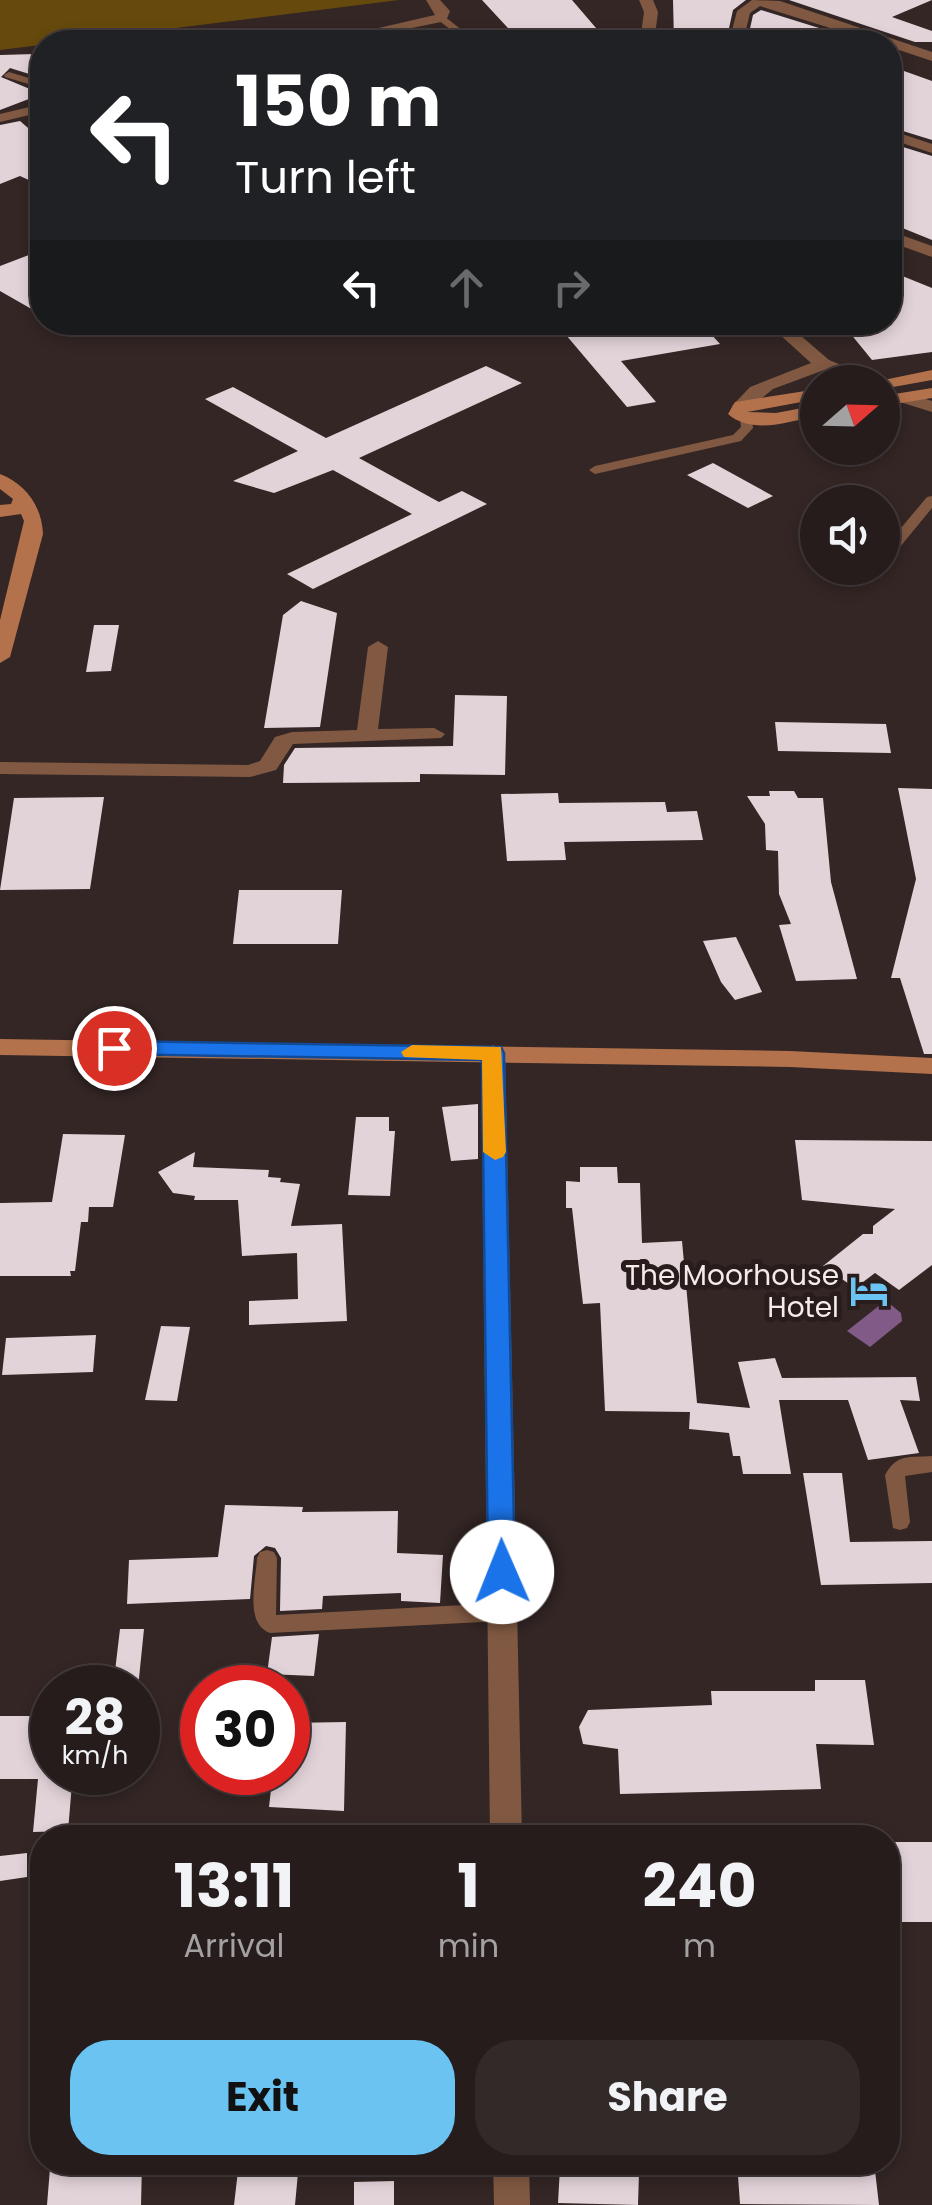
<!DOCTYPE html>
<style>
body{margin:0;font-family:Poppins,sans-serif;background:#322929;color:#f1f3f6;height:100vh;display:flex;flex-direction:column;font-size:38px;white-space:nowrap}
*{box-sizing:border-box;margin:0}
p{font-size:32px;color:#a4a1a3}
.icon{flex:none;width:55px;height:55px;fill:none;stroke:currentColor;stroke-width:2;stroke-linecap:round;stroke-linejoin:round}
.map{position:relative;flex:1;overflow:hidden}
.sheet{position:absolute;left:30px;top:1825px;width:870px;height:350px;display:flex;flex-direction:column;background:#261c1c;border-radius:40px;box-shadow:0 5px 15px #0003,0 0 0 2px #423a3b}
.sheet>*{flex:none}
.banner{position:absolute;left:30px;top:30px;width:872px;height:305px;border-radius:40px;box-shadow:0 5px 15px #0003,0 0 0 2px #423a3b;background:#202124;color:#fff;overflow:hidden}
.needle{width:65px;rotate:70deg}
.controls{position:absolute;left:800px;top:365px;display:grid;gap:20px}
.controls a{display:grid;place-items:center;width:100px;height:100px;border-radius:50%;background:#261c1c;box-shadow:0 5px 15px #0003,0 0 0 2px #423a3b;font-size:50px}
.speed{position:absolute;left:30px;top:1665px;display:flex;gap:20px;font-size:50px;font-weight:700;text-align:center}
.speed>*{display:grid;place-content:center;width:130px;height:130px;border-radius:50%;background:#261c1c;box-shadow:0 5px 15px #0003,0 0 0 2px #423a3b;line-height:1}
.speed small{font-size:25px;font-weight:400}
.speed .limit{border:15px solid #d22;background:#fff;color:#111}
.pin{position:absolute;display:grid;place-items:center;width:85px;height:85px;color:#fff;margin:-42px;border:5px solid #fff;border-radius:50%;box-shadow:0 2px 10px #0007}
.me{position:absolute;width:110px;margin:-55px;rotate:359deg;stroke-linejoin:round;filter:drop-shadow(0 0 8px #0008)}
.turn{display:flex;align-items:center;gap:35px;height:210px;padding:0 40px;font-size:45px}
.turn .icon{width:130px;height:130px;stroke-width:2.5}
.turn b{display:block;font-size:70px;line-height:85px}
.lanes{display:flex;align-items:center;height:95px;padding:0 40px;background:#0003;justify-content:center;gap:50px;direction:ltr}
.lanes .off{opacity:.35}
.eta{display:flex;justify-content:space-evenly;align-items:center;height:170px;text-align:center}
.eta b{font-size:60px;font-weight:700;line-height:70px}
.primary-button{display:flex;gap:20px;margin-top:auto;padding:20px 40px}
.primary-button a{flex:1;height:115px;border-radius:40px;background:#6ac3f1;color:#111;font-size:40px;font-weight:700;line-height:115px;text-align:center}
.primary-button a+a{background:#322929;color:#f1f3f6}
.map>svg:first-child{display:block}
.green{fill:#66490c}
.water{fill:#815a87}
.building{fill:#e2d3d9}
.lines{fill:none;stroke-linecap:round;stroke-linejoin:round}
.lane{fill:#815942;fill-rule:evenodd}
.street{fill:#815942;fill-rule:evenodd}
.secondary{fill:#b3724c;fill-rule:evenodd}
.route{fill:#1a73e8;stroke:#114b97;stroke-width:2.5}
.slow{fill:#f59e0b}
.labels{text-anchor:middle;stroke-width:10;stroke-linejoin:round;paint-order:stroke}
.poi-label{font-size:28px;fill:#f4ebea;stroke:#281c1c;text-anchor:end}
</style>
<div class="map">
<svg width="932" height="2205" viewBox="0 0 932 2205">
<rect width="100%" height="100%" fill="#332625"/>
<!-- green -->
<path class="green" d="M0 0H399L0 50Z"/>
<!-- water -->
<path class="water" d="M890 1304 901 1313 902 1321 870 1347 847 1331 880 1305Z"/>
<!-- building -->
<path class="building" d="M482 0H572L608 42H521Z
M673 0H746L733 10 726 42 674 41Z
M789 0H932L892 17 932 31V42H915Z
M761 10 864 42H747L753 15Z
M35 54 31 75 42 70V78L10 68 1 77 42 94 0 110V55Z
M890 66 932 81V140L890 127Z
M20 121 42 140V186L20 176 0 184V125Z
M890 143 932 156V240L890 223Z
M42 250V315L0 291V266Z
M890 271 932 288V352L872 360 841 322H890Z
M555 322H700L720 344 621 361 656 402 627 407Z
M486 366 522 383 359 458 439 502 462 491 487 504 313 589 287 574 412 514 333 470 274 493 233 481 298 451 205 399 233 387 326 438Z
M713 463 773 496 748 508 687 475Z
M301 601 337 613 320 727 264 728 283 615Z
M94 625H119L111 671 86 672Z
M455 695 507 696 505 775 420 774V782L283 783 284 765 295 748 453 746Z
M775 722 886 724 891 753 778 751Z
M898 788 932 789V1054H924L900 978H891L916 879Z
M769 791H794L798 798H823L831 882 857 979 796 981 779 925 791 924 779 894 778 851 766 850 765 824 747 796H770Z
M558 793 559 803 665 802 667 812 697 811 703 840 564 842 566 860 507 861 501 794Z
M104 797 90 889 0 890 14 798Z
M239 890H342L338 944H233Z
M736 937 762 992 735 1000 721 982 703 941Z
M478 1104V1159L451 1161 442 1107Z
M356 1117H389V1131H395L390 1196 348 1195Z
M63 1134 125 1135 113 1207H89L88 1222H81L75 1271H70L71 1276H0V1203L52 1202Z
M795 1140 932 1141V1265L899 1290 875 1273 855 1288 823 1266 863 1234H873V1226L895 1209 802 1200Z
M195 1152 193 1167 269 1170 268 1177 281 1178 280 1182 300 1184 291 1226 342 1224 347 1321 249 1325V1301L298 1299 297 1253 242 1256 238 1200H194L195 1196 173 1193 158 1172Z
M580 1167H617L618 1183H640L642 1243 682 1241 697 1403 750 1408 738 1362 775 1358 782 1378 916 1377 920 1401 900 1400 919 1453 868 1460 848 1400H779L791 1474H743L740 1456H733L729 1433 689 1429 690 1412 605 1411 600 1303 583 1304 572 1208H566V1181L580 1182Z
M161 1326 190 1327 177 1401 145 1400Z
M96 1335 93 1372 2 1375 6 1338Z
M803 1473H842L850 1542 932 1541V1583L821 1585Z
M225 1505 303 1507 302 1512 398 1511 397 1553 443 1555 440 1603 401 1601V1593L323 1596 322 1609 280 1611 281 1558 275 1548 266 1546 254 1556 250 1599 127 1604 129 1560 218 1557Z
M120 1629H144L138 1688H113Z
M319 1634 314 1676 267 1674 272 1637Z
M815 1680H865L874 1745 816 1744 821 1789 620 1794 618 1749 583 1744 579 1727 588 1710 712 1705 711 1691H815Z
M0 1716H52V1772H73L68 1831 33 1832 38 1779H0Z
M346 1722 344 1811 269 1807 273 1772H288V1723Z
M888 1842H932V1922H892Z
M27 1853V1877L0 1881V1856Z
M239 2162H299L295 2205H234Z
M737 2162H874L879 2205 740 2204Z
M142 2163 141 2205H47L50 2168Z
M560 2167 639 2173 638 2205 558 2203Z
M394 2181V2205H354V2182Z"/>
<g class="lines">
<!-- lane -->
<path class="lane" d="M438 16H444L477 42H467L438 20Z
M9 72 42 82V88L5 77 4 75Z
M746 415 752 419 753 428 741 441 595 474 589 470 595 466 733 435 741 427 740 419Z
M932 496V508L895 553H885V547L927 497Z
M932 1456V1472L905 1476 910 1522 907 1528 900 1530 893 1528 885 1475C897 1453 909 1458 932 1456Z
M267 1550 274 1552 277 1558 276 1615 502 1603 510 1606 513 1612 510 1618 502 1621 270 1633C244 1624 256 1580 257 1558L260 1552Z"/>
<!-- street -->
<path class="street" d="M426 0H440L450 11 446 21 343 42H318L435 15Z
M639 0H653L658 12 654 42H640L644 12Z
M752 0 780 1 932 52V61L890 47V42H875L760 6 750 13 743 42H729L737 11Z
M42 104V112L0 122V114Z
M890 130 932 144V153L890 139Z
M890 231 932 246V257L890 242Z
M766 322H785L829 360 882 382H858L824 370 773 389 747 410H735L732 406 750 387 811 363Z
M906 393 932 401V412L900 402 897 398Z
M378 641 388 647 378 729 434 728 445 734 441 738 293 744 276 770 250 777 0 774V762L248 765 260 761 275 737 292 732 357 730 368 647Z
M493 1045 505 1053 522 1838H490L481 1053Z
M493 2162H529L530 2205H494Z"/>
<!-- secondary -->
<path class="secondary" d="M932 370V380L882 389V382H874Z
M932 388V398L882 406V396Z
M818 389V399L747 412 776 413 818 405V415C789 422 752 435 728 414L735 402Z
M0 474C26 484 42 507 43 534L10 657 0 663V620L24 521 21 514 0 517V505L11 504 13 499 0 489Z
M0 1039 790 1051 932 1058V1074L790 1067 0 1055Z"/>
</g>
<!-- route -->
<path class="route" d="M114 1041 501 1047 504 1053 515 1572 511 1580 502 1583 492 1580 488 1572 482 1060 106 1054 103 1048Z"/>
<!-- slow -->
<path class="slow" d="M412 1045 501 1047 506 1152 503 1157 495 1160 483 1152 482 1060 404 1057 401 1052Z"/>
<!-- icons -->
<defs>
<g id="hotel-bare" transform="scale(3)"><path d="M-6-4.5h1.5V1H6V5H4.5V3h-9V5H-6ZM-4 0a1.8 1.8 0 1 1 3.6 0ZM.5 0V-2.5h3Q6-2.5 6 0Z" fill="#6ac3f1" stroke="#281c1c" stroke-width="2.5" paint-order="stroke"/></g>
</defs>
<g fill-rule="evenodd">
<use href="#hotel-bare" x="869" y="1291"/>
</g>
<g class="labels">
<!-- poi labels -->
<g class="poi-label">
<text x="839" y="1285">The Moorhouse<tspan x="839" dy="32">Hotel</tspan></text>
</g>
</g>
</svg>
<div class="controls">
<a><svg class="needle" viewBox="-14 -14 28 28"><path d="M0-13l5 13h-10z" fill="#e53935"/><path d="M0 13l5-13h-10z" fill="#a4a1a3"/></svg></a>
<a><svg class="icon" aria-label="sound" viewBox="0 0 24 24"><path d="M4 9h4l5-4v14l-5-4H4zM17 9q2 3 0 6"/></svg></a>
</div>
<div class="speed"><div>28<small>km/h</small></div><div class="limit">30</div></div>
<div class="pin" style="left:114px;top:1048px;background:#d93025"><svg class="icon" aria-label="arrive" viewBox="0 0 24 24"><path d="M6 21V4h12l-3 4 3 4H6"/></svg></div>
<svg class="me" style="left:502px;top:1572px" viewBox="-20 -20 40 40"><circle r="19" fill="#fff"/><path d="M0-13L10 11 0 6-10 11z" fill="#1a73e8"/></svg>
<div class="banner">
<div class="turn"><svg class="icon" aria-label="left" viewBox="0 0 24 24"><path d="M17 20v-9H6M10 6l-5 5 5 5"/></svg><div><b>150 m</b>Turn left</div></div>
<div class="lanes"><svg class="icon" aria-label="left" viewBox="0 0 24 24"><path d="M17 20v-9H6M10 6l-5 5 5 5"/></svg><svg class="icon off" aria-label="ahead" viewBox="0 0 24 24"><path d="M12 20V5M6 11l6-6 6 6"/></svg><svg class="icon off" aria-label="right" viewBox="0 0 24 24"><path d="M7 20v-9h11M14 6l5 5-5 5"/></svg></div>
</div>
<section class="sheet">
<div class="eta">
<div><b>13:11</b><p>Arrival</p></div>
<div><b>1</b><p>min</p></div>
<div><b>240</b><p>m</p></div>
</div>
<div class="primary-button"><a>Exit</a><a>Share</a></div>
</section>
</div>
